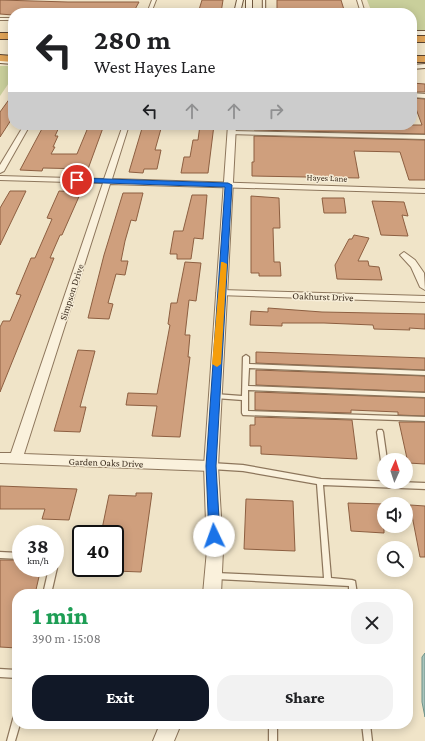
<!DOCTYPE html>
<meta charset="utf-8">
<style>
body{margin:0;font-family:"Crimson Pro",serif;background:#f2f2f2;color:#202124;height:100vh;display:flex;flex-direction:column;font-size:15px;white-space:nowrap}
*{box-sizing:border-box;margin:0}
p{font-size:13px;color:#757577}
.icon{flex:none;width:22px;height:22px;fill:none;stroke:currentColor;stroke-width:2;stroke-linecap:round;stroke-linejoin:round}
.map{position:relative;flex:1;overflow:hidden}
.sheet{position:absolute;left:12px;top:589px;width:401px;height:140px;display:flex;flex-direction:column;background:#fff;border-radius:16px;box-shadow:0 2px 10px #0003}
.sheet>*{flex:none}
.banner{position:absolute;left:8px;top:8px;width:409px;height:122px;border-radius:16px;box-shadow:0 2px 10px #0003;background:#fff;color:#202124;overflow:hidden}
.needle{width:26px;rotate:3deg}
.controls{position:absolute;left:377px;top:453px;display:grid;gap:8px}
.controls a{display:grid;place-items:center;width:36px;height:36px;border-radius:50%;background:#fff;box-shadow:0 2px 10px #0003;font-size:20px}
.speed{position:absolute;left:12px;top:525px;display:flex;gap:8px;font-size:20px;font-weight:700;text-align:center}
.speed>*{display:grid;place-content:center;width:52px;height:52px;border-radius:50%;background:#fff;box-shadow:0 2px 10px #0003;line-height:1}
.speed small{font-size:10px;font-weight:400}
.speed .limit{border:2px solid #111;border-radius:6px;background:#fff;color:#111}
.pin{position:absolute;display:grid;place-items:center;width:34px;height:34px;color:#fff;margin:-17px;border:2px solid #fff;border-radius:50%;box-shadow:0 1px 4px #0007}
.me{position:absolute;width:44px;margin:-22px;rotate:357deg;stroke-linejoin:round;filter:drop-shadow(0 0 3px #0008)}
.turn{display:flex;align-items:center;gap:14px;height:84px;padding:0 20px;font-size:18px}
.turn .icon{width:52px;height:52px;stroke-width:2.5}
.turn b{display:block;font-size:28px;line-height:34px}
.lanes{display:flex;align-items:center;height:38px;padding:0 20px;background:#0003;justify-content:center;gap:20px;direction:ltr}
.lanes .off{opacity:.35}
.round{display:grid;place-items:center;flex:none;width:42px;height:42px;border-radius:16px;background:#f2f2f2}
.head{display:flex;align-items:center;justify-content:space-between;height:68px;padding:0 20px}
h1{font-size:24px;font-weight:800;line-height:30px;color:#1e9e55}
.cta{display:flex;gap:8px;margin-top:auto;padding:8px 20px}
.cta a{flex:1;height:46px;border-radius:16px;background:#111827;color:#fff;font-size:16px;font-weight:800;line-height:46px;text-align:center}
.cta a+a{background:#f2f2f2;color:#202124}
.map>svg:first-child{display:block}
.green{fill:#c9cf9b}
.water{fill:#a9c4bc;stroke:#6f938a}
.building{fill:#cf9f7d;stroke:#8d5f41}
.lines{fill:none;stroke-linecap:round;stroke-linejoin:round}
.service-casing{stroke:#8d765c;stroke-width:2.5}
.minor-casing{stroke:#8d765c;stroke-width:2}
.tertiary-casing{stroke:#8d765c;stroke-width:2}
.secondary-casing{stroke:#6f573f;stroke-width:2}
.motorway-casing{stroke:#5b4430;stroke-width:2}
.service{fill:#faf1dc;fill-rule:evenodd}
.minor{fill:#faf1dc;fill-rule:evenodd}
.tertiary{fill:#faf1dc;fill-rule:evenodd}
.secondary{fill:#faf1dc;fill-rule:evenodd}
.motorway{fill:#e0a458;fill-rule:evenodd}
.route{fill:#1a73e8;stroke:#114b97}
.slow{fill:#f59e0b}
.labels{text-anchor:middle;stroke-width:3;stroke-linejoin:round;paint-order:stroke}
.far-street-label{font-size:9px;fill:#3d2e20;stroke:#f7eed8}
.street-label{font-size:10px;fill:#3d2e20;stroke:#f7eed8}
</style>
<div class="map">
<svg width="425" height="741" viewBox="0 0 425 741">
<rect width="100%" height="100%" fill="#f0e4c8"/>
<!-- green -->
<path class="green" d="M367 0H425V30H412V13H372Z
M0 66H13V77L0 96Z"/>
<!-- water -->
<path class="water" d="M425 653V717L422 702V657Z"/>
<!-- building -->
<path class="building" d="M0 0 68 2H139L133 13H13V15L0 14Z
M202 0H223L221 13H198Z
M277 0H341L345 13H277Z
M412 83 425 84V92H412Z
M13 94V117L0 137V112Z
M412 98 425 99V134L254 130V125H422Z
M44 125H60L55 136H58L53 147H55L51 154H77L89 125H104L88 169 43 168 42 171 20 170Z
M143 125H162L155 150H161L157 169H144L143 173 129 172Z
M200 125H214L208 173H181L184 157H190L193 140H198Z
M254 136 425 140V180H409L400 152 354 151 359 178 252 176V162H254Z
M10 191H26L0 245V208Z
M59 191 81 192 62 235H60L50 258H54L48 273 0 392V327L3 321H10L21 295 16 294 31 258H35L52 219 47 218Z
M123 193H143L136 221 131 220 125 241 121 261H128L125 275 116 274 108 303 113 304 109 319 88 318 104 255Z
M192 195H207L203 239 194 238 191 259H177V254H170L174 231H183Z
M251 196 279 198 280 228H273L274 262H280L281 276H259V273H251Z
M322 198H344L346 213H324Z
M372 201 404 202 408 216 402 215 408 236 381 235Z
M354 235 369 238 358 261H368L369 266 379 267 382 280 337 279 335 265 349 239H352Z
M185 262 201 263 196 301 189 300 185 335H190L188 357H190L180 437 152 436 157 406 126 405 128 393 157 394 170 325 168 324 171 303H177Z
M268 308 322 312 425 314V329L409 328 410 330 374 329 373 325 324 323H282V326L250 325 251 311 268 312Z
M78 350 95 351 80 407H86L80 432 54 431Z
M256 352 425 358V370L256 363Z
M256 370 425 376V392L256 385Z
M255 392 425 398V416L398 415V412L351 410V413L255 410Z
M255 417 352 420 357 459 261 454V446H250V425H255Z
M399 422H425V464L408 463Z
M0 486 77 489 69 520 42 519 45 509H0Z
M136 493H152L141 572 115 571V534H101L109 495 136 496Z
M246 499 293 501 295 551 244 549Z
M348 503 384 504V533L351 531Z
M410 505 425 506V557H420Z
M0 560H21V568H41L35 594H17V648L0 647Z"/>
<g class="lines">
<!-- service casing -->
<g class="service-casing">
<path id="service" d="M263 0H265V13H263Z
M246 355 249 357V364L425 371V375L249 368 248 386 425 393V397L248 390V411L425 417V421L243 415 242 413V400L215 398 213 397 212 396 213 395 215 394 242 396 243 357Z
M378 430H382L383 432 387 460H384V464L382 463 381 461 377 432Z
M211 463 243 465 321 479 425 483V489L323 485 331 578 352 580 355 581 357 594H349V586L216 579 213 578 212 576 213 574 216 573 324 578 317 484 243 471 211 469 209 468 208 466 209 464Z
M0 552 21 553V559L0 558Z
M55 565 57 568 51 594H43L49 568H55Z
M0 669 17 670V678L0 677Z
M17 715V724H20L15 741H7L13 719 14 716Z
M269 724H277V741H269Z
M362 724H370L372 741H364Z"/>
</g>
<!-- minor casing -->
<g class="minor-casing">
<path id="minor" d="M152 0H156L151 13H147Z
M357 0H361L365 13H361Z
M0 18H13V20H0Z
M412 93 425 94V98L412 97Z
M24 125H30L4 171 0 173V165Z
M123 125H129L112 179 425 189V193L110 184 24 454 211 461 215 462 217 466 215 470 211 471 0 463V453H11L103 183 0 180V176L104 179Z
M231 131 425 135V139L229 134V132Z
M404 252 415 260 424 273 425 290 420 287 411 267 400 255Z
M221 290 425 296V302L218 295 216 293Z"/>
</g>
<!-- tertiary casing -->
<g class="tertiary-casing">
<path id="tertiary" d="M228 125H236L218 466 223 550 221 594H203L207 550 204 466Z
M160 724H181L174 741H153Z"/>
</g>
<!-- secondary casing -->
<g class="secondary-casing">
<path id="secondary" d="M237 0H243L240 13H234Z
M246 0H252V13H246Z
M412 31H425V35H412Z
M0 59 13 60V64L0 63Z
M425 64V68L412 69V65Z"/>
</g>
<!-- motorway casing -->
<g class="motorway-casing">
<path id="motorway" d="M0 33H13V39H0Z
M412 36H425V42H412Z
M0 55 13 56V62L0 61Z
M412 56H425V62H412Z"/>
</g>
<!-- service -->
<use href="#service" class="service"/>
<!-- minor -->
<use href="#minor" class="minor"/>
<!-- tertiary -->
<use href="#tertiary" class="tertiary"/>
<!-- secondary -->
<use href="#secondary" class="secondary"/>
<!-- motorway -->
<use href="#motorway" class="motorway"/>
</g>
<!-- route -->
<path class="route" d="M77 178 228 183 232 185 216 466 220 536 219 540 214 541 210 540 209 536 206 466 225 187 75 182 74 180Z"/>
<!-- slow -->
<path class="slow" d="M221 262H223L227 264 221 364 217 367 212 364Z"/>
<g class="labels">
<!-- far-street labels -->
<g class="far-street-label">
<text transform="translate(327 178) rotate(2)" y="3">Hayes Lane</text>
</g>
<!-- street labels -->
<g class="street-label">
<text transform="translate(71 292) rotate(-72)" y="4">Simpson Drive</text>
<text transform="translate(323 296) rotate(2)" y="4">Oakhurst Drive</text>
<text transform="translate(106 462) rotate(2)" y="4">Garden Oaks Drive</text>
</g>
</g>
</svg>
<div class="controls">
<a><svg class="needle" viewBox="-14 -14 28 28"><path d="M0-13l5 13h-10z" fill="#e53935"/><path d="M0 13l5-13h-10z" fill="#757577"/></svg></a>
<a><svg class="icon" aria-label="sound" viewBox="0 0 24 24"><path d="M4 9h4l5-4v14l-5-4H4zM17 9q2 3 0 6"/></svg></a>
<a><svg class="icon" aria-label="search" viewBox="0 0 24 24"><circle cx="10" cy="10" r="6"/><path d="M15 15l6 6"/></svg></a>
</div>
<div class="speed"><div>38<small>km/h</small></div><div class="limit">40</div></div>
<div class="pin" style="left:77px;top:180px;background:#d93025"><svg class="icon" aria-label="arrive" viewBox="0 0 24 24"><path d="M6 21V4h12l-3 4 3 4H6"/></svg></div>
<svg class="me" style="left:214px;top:536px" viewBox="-20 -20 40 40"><circle r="19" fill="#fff"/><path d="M0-13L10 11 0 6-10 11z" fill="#1a73e8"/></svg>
<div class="banner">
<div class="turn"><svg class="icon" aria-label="left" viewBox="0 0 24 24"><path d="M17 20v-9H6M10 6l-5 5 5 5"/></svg><div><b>280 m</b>West Hayes Lane</div></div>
<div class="lanes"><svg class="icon" aria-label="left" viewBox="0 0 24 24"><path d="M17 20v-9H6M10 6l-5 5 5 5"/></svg><svg class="icon off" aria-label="ahead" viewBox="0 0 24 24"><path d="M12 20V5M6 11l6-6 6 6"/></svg><svg class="icon off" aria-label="ahead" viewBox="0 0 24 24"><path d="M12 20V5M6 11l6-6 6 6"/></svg><svg class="icon off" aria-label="right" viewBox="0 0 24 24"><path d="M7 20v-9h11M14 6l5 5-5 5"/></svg></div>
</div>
<section class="sheet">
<div class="head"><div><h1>1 min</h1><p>390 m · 15:08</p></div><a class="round"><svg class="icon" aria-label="close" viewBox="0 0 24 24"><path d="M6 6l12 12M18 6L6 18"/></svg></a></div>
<div class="cta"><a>Exit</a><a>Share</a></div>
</section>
</div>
